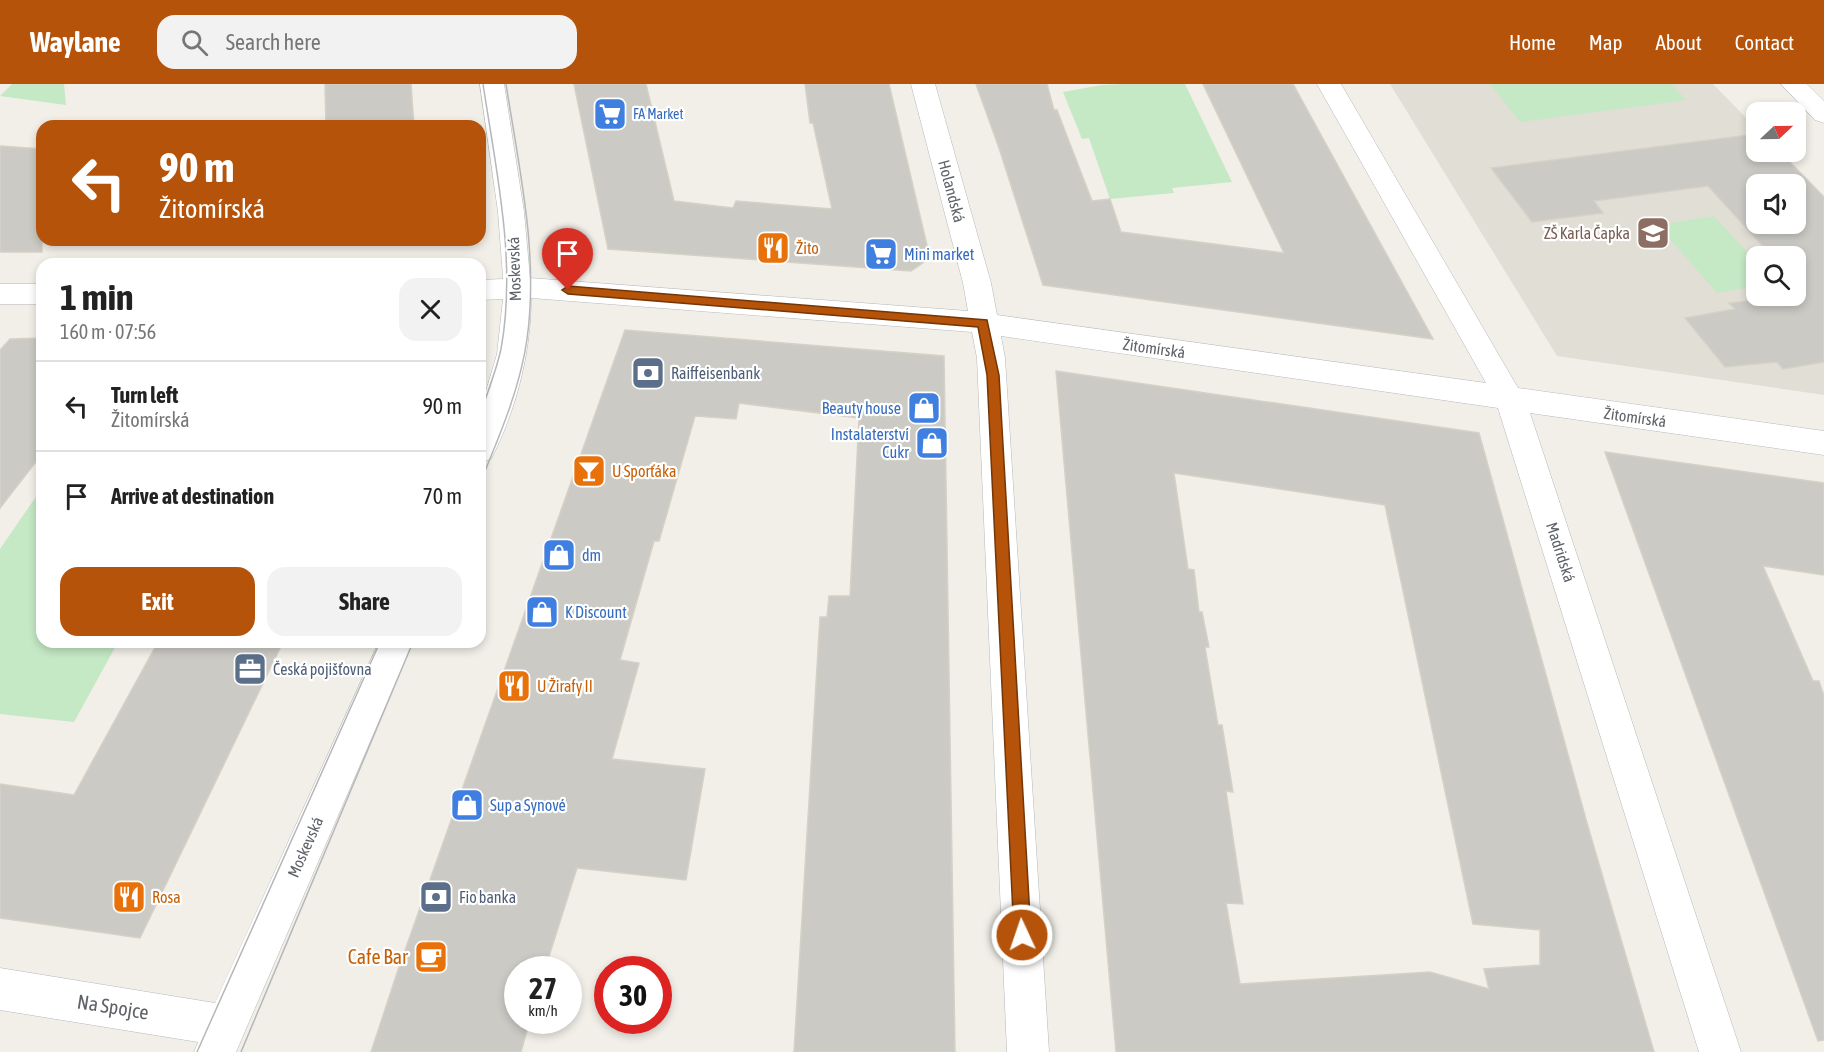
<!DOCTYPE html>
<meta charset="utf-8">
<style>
body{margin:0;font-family:"Asap Condensed",sans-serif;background:#f2f2f2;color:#222;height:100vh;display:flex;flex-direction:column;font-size:22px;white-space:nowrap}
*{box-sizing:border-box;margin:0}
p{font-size:20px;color:#767676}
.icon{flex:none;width:33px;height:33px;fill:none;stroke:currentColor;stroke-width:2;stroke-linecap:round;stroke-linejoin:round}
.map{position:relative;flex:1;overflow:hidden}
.panel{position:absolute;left:36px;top:174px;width:450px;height:390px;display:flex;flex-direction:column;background:#fff;border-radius:18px;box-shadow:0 3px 9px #0003}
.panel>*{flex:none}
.hud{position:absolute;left:36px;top:36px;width:450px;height:126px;border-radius:18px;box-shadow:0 3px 9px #0003;background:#b45309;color:#fff;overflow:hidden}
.needle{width:39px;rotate:68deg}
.fabs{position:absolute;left:1746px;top:18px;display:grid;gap:12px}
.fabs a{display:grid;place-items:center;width:60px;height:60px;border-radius:12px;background:#fff;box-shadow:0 3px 9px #0003;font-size:30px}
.speed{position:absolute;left:504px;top:872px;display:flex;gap:12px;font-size:30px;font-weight:700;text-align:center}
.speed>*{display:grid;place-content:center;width:78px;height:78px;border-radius:50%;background:#fff;box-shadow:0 3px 9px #0003;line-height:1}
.speed small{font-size:15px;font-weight:400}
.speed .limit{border:9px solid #d22;background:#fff;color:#111}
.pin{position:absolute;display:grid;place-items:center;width:51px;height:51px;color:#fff;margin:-62px -26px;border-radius:50% 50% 50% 0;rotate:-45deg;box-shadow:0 0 6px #0007}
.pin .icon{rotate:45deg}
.me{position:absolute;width:66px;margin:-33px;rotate:357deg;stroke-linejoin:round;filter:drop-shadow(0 0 4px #0008)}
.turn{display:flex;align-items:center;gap:21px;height:126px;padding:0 24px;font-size:27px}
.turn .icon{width:78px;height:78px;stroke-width:2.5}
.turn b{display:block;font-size:42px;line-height:51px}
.round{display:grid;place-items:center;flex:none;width:63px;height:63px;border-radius:18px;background:#f2f2f2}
.summary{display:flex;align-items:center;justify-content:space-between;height:102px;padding:0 24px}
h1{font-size:36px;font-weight:700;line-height:45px}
.primary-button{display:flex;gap:12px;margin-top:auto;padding:12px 24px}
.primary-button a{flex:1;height:69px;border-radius:18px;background:#b45309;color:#fff;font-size:24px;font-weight:700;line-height:69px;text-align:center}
.primary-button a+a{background:#f2f2f2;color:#222}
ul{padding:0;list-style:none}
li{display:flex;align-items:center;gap:18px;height:90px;padding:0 24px;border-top:2px solid #e0e0e0}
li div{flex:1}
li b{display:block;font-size:22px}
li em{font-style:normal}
header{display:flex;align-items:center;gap:36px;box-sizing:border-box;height:84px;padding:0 30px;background:#b45309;color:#fff}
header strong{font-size:28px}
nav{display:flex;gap:33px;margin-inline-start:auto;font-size:21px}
.search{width:420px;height:54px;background:#f2f2f2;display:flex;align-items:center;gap:15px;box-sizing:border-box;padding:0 21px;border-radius:18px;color:#767676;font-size:22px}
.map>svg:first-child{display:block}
.education{fill:#e1ded6;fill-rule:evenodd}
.green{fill:#c5e8c5}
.building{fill:#cccac5;stroke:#d6d1c6;stroke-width:1.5;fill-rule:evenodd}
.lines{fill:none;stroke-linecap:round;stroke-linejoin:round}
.minor-casing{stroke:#b5b8bc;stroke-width:1}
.minor{fill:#fff;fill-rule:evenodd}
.tram{stroke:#b6b7b8;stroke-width:1.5}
.route{fill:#b45309;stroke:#753606;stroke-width:1.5}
.labels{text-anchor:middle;stroke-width:4.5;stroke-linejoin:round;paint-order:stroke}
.far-shop-label{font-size:14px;fill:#366cbe;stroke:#fff;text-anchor:start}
.street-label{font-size:16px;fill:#5f6368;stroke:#fff}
.education-label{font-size:16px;fill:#785e54;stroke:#fff;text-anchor:end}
.food-label{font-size:16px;fill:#c56008;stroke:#fff;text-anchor:start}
.shop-label{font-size:16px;fill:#366cbe;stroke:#fff;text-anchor:start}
.service-label{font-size:16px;fill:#4e5e75;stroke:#fff;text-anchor:start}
.near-food-label{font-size:20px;fill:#c56008;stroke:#fff;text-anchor:end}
.near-street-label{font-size:20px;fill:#5f6368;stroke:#fff}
</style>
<header>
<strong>Waylane</strong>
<div class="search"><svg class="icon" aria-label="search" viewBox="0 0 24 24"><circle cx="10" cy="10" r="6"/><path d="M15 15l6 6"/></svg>Search here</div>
<nav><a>Home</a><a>Map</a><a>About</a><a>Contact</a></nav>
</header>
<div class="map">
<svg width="1824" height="968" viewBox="0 0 1824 968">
<rect width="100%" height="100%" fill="#f1efe8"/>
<!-- education -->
<path class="education" d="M1390 0H1713L1756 44V68H1780L1824 113V311L1557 272ZM1756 100H1796V140H1756ZM1756 172H1796V212H1756Z"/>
<!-- green -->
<path class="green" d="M12 0H64L66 21 0 12Z
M1126 0H1185L1232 98 1172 104 1174 109 1110 115 1089 54 1082 55 1063 8 1102 1Z
M1490 0H1671L1686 16 1520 38Z
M1714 132 1756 178V202L1717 209 1658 141Z
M42 404V558H118L74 638 0 630V465Z"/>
<!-- building -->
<path class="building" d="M325 0H411L414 42H326Z
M574 0H646L674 117 733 124 736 117 832 125 813 39H810L805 0H889L930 174 911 187 608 165Z
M976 0H1047L1054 26H1057L1092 117 1110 115 1121 148 1284 169 1203 0H1293L1433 255 1043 201 999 64Z
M1756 50V68H1780L1824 113V278L1783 285 1777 278 1725 283 1685 234 1735 225 1729 219 1796 212V209L1804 208 1796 199V172H1772L1708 102 1594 117 1603 129 1532 138 1491 84ZM1756 100H1796V140H1756Z
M0 62 42 65V168H0Z
M625 246 944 272 955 968H794L820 533H827L829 512H850L859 334 739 319 736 335 695 332 659 457H654L620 576 639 579 612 675 705 685 686 796 577 784 545 885H518V936H530L521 968H371L398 886Z
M42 254V370L0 424V266L10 255Z
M1056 287 1479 349 1587 739 1654 968H1116ZM1174 389 1385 421 1473 840 1540 846V881L1484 885 1489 905 1430 888 1240 900 1226 819 1243 820 1226 707 1233 708 1222 641H1218L1205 563H1209L1202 528H1199L1194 486 1188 485Z
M1605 368 1824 399V491L1763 482 1813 597H1819L1824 612V956L1818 957Z
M158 558H283L140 854 0 834V700L74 711Z"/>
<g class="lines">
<!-- minor casing -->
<g class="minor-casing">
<path id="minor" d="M480 0H504L524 128 530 194 968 227 963 199 911 0H935L991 199 997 231 1486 299 1317 0H1341L1518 304 1824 347V371L1530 329 1741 968H1699L1498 324 1001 252 1005 274 1049 968H1007L977 274 972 248 531 214C531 268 516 327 491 375L480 378V327L497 270 503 215 480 216V196L503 195V193L498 128Z
M1781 0H1807L1824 17V39L1815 36Z
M0 200H42V220H0Z
M379 558H413L236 968H194L198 958 0 926V884L215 919Z"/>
</g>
<!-- minor -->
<use href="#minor" class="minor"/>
<!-- tram -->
<path class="tram" d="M480 331C487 309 496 288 501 265 517 178 496 86 483 0
M480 399C499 353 520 305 527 255 539 170 519 84 506 0
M197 968 380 558
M241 968 413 558"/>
</g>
<!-- route -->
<path class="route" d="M568 202 987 236 999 291 1031 851 1028 857 1022 860 1016 857 1014 851 987 291 978 243 568 210 562 206Z"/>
<!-- icons -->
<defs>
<g id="supermarket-square" transform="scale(1.725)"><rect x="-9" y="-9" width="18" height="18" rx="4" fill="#3f7fe0" stroke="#fff"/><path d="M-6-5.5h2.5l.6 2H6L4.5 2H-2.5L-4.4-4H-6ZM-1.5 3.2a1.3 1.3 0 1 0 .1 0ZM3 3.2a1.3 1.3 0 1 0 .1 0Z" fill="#fff"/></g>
<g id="school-square" transform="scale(1.725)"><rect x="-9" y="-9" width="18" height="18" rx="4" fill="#8d6e63" stroke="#fff"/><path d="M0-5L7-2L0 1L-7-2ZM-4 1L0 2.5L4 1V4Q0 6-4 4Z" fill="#fff"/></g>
<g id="restaurant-square" transform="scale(1.725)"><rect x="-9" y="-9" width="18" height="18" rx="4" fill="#e8710a" stroke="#fff"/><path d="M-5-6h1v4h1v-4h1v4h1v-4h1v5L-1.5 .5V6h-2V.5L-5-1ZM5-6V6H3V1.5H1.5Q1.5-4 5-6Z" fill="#fff"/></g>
<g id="bank-square" transform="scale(1.725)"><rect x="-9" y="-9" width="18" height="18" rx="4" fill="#5c6f8a" stroke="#fff"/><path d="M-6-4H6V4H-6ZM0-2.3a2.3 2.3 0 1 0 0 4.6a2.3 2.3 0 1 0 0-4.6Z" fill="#fff"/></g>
<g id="shop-square" transform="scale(1.725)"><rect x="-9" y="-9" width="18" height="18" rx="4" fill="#3f7fe0" stroke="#fff"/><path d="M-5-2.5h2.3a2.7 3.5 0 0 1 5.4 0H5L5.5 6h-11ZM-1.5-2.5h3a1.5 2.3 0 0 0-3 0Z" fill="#fff"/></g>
<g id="bar-square" transform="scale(1.725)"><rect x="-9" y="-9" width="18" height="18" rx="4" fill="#e8710a" stroke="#fff"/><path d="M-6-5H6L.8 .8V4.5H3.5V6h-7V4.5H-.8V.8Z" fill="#fff"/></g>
<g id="office-square" transform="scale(1.725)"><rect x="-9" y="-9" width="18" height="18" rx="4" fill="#5c6f8a" stroke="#fff"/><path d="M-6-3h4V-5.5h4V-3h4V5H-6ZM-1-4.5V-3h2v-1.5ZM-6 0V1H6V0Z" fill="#fff"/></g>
<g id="cafe-square" transform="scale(1.725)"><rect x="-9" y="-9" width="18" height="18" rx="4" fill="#e8710a" stroke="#fff"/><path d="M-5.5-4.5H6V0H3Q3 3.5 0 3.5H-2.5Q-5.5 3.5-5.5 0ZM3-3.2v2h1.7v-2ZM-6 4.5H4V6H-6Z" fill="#fff"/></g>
</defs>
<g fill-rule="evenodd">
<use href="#supermarket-square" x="610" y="30"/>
<use href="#school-square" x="1653" y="149"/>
<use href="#restaurant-square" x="773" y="164"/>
<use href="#supermarket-square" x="881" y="170"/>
<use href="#bank-square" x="648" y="289"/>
<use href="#shop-square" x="924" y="324"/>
<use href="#shop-square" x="932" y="359"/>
<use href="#bar-square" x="589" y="387"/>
<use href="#shop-square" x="559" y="471"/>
<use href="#shop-square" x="542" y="528"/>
<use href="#office-square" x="250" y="585"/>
<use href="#restaurant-square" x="514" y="602"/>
<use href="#shop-square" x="467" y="721"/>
<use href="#restaurant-square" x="129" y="813"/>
<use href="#bank-square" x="436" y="813"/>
<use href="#cafe-square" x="431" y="873"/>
</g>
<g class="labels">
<!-- far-shop labels -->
<g class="far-shop-label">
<text x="633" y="35">FA Market</text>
</g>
<!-- street labels -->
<g class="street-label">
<text transform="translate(952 107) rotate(75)" y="6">Holandská</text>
<text transform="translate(514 185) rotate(-92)" y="6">Moskevská</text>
<text transform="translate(1154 264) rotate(8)" y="6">Žitomírská</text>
<text transform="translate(1635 333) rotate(8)" y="6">Žitomírská</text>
<text transform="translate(1561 468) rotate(72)" y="6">Madridská</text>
<text transform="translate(305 763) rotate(-66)" y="6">Moskevská</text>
</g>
<!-- education labels -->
<g class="education-label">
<text x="1630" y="155">ZŠ Karla Čapka</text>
</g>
<!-- food labels -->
<g class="food-label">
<text x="796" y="170">Žito</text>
<text x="612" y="393">U Sporťáka</text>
<text x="537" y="608">U Žirafy II</text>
<text x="152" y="819">Rosa</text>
</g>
<!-- shop labels -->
<g class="shop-label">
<text x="904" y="176">Mini market</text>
<text x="901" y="330" text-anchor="end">Beauty house</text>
<text x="909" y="356" text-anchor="end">Instalaterství<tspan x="909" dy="18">Cukr</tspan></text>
<text x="582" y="477">dm</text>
<text x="565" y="534">K Discount</text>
<text x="490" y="727">Sup a Synové</text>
</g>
<!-- service labels -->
<g class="service-label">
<text x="671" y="295">Raiffeisenbank</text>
<text x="273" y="591">Česká pojišťovna</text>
<text x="459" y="819">Fio banka</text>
</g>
<!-- near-food labels -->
<g class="near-food-label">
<text x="408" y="880">Cafe Bar</text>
</g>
<!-- near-street labels -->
<g class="near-street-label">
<text transform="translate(113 923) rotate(9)" y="7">Na Spojce</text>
</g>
</g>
</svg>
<div class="fabs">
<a><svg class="needle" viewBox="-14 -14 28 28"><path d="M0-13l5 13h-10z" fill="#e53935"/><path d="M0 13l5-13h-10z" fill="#767676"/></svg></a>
<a><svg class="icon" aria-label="sound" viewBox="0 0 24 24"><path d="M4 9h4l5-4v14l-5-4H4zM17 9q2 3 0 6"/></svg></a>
<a><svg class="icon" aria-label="search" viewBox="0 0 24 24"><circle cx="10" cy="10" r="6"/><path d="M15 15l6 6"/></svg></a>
</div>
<div class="speed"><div>27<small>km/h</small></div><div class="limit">30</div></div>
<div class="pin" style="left:568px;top:206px;background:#d93025"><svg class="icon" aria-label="arrive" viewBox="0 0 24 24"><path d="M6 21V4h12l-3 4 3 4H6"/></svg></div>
<svg class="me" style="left:1022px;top:851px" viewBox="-20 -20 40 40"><circle r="17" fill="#b45309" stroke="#fff" stroke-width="3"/><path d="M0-11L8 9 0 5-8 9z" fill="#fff"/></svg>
<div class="hud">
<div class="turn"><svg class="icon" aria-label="left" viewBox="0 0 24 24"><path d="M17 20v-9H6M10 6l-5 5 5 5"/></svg><div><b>90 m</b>Žitomírská</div></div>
</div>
<section class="panel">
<div class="summary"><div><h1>1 min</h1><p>160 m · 07:56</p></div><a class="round"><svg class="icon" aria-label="close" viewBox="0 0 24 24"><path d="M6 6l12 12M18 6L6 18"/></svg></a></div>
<ul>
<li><svg class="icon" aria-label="left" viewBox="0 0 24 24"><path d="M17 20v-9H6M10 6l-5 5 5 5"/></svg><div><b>Turn left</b><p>Žitomírská</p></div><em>90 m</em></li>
<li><svg class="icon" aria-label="arrive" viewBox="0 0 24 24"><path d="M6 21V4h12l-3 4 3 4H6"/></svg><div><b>Arrive at destination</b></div><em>70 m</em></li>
</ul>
<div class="primary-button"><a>Exit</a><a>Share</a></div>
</section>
</div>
